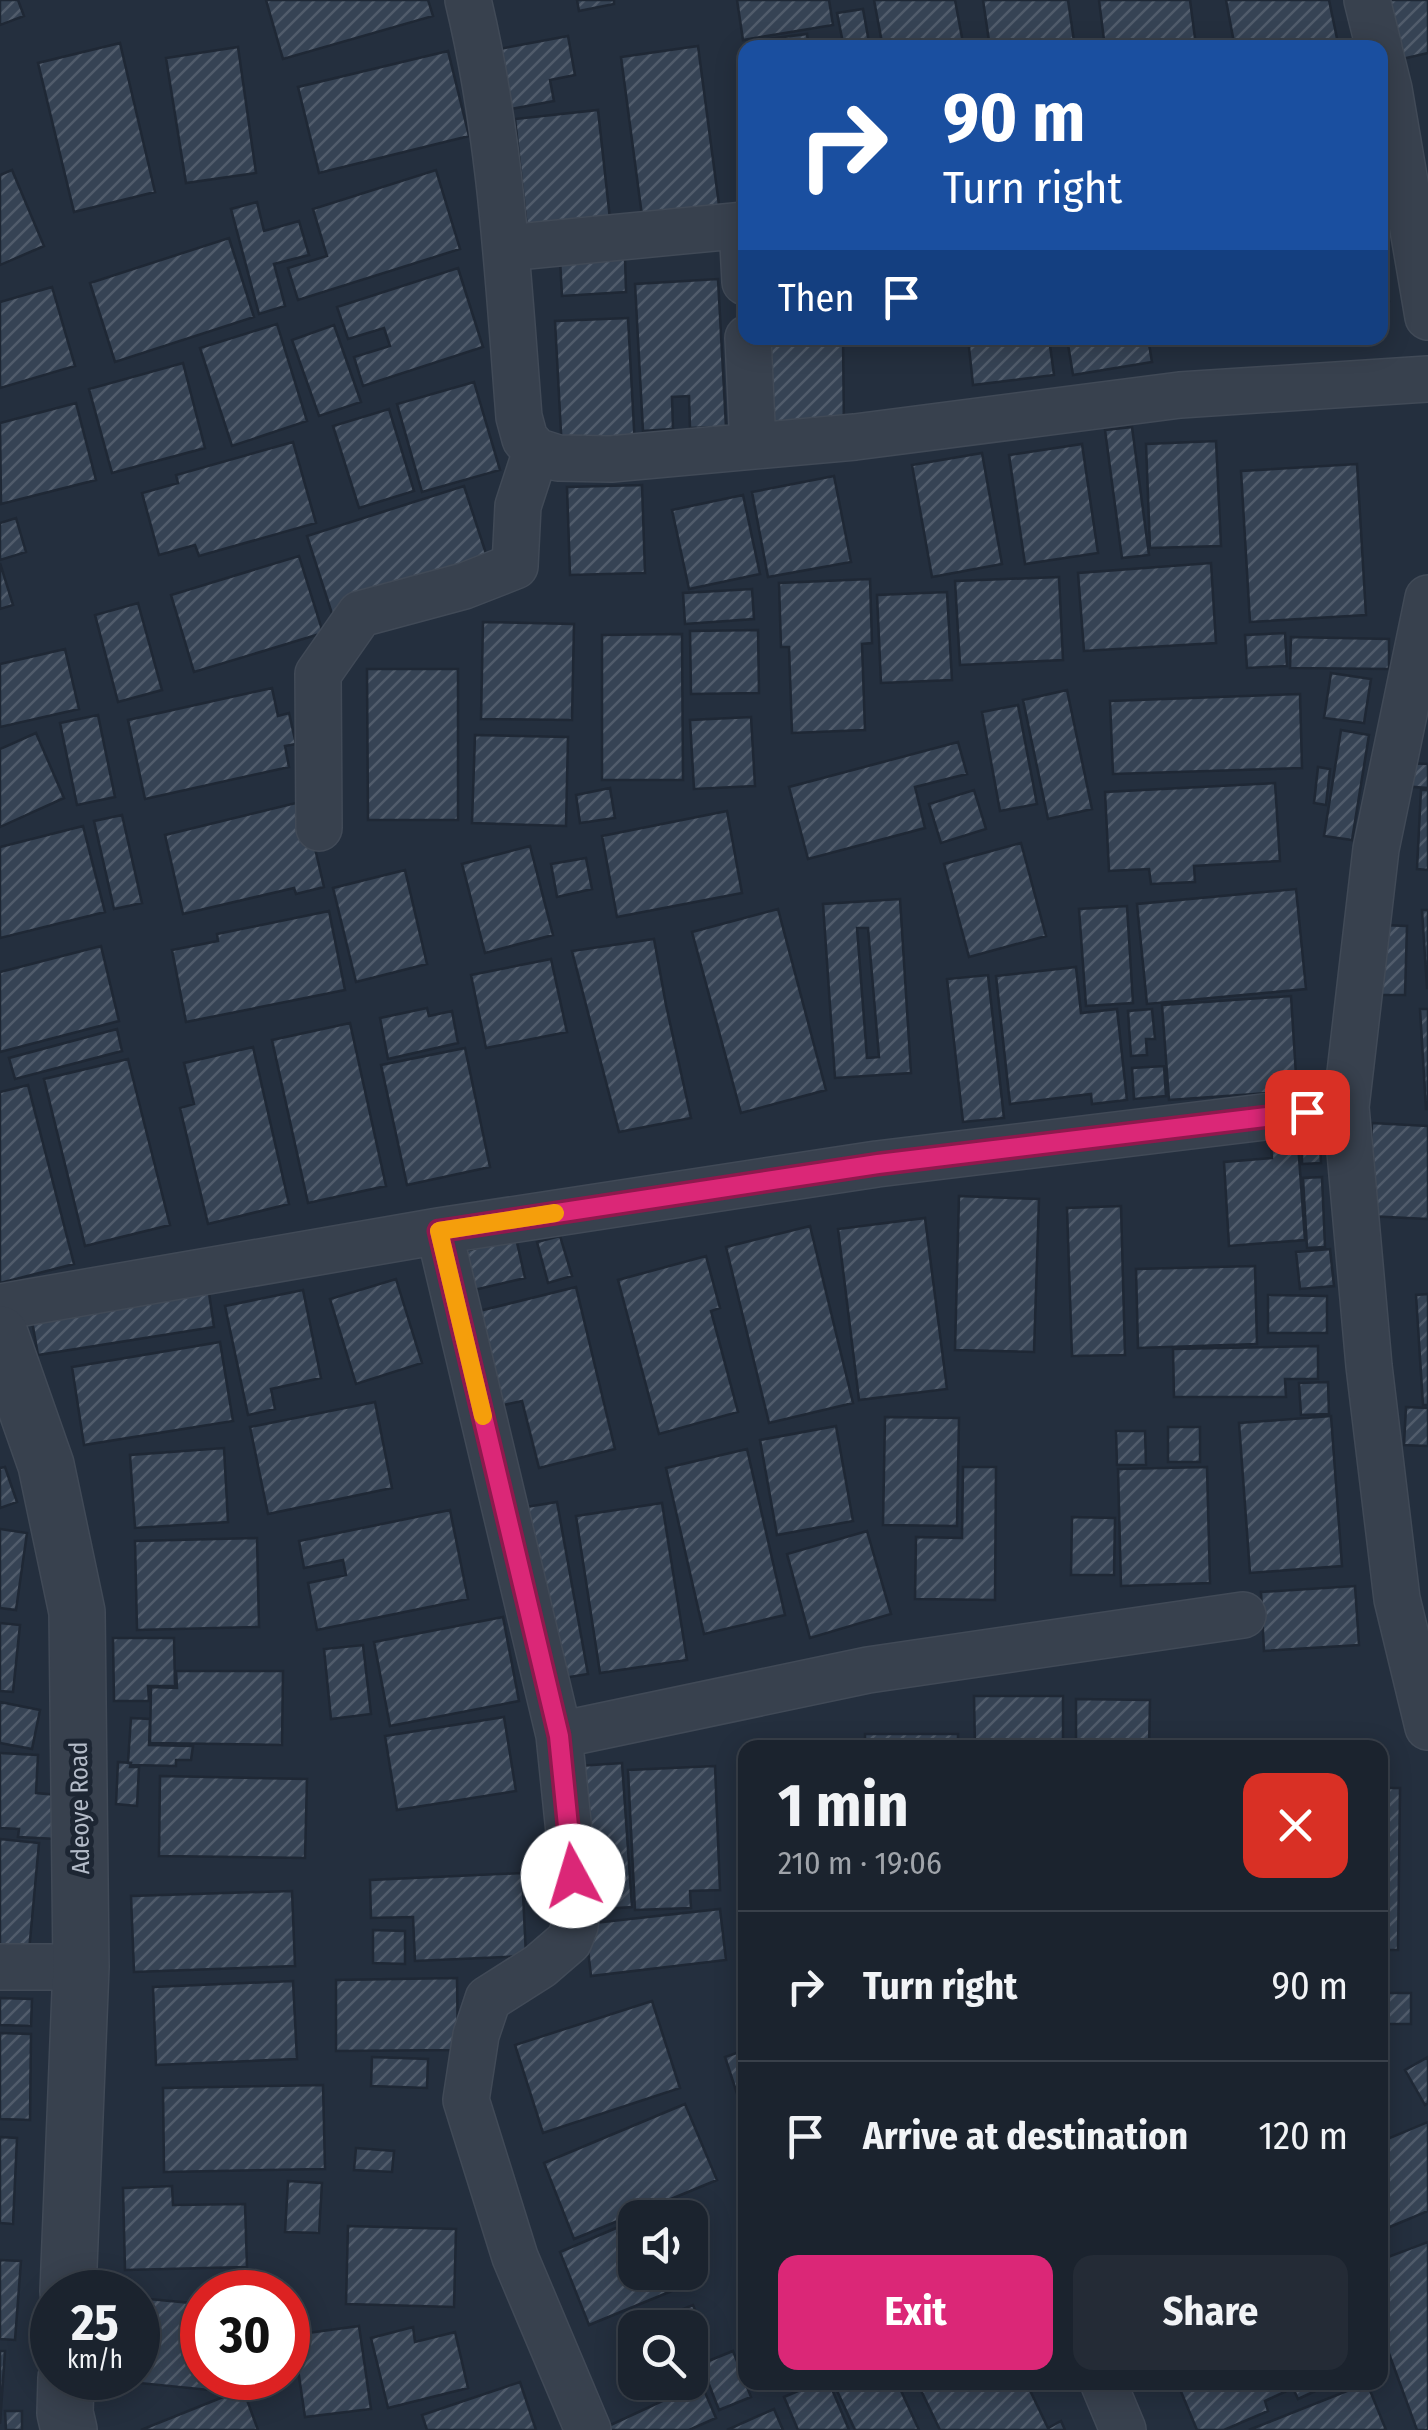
<!DOCTYPE html>
<meta charset="utf-8">
<style>
body{margin:0;font-family:"Fira Sans Condensed",sans-serif;background:#242b36;color:#f1f3f6;height:100vh;display:flex;flex-direction:column;font-size:38px;white-space:nowrap}
*{box-sizing:border-box;margin:0}
p{font-size:32px;color:#a0a4aa}
.icon{flex:none;width:55px;height:55px;fill:none;stroke:currentColor;stroke-width:2;stroke-linecap:round;stroke-linejoin:round}
.map{position:relative;flex:1;overflow:hidden}
.sheet{position:absolute;left:738px;top:1740px;width:650px;height:650px;display:flex;flex-direction:column;background:#1b232e;border-radius:20px;box-shadow:0 5px 25px #0003,0 0 0 2px #39404a}
.sheet>*{flex:none}
.hud{position:absolute;left:738px;top:40px;width:650px;height:305px;border-radius:20px;box-shadow:0 5px 25px #0003,0 0 0 2px #39404a;background:#1a4fa0;color:#fff;overflow:hidden}
.fabs{position:absolute;left:618px;top:2200px;display:grid;gap:20px}
.fabs a{display:grid;place-items:center;width:90px;height:90px;border-radius:20px;background:#1b232e;box-shadow:0 5px 25px #0003,0 0 0 2px #39404a;font-size:50px}
.speed{position:absolute;left:30px;top:2270px;display:flex;gap:20px;font-size:50px;font-weight:700;text-align:center}
.speed>*{display:grid;place-content:center;width:130px;height:130px;border-radius:50%;background:#1b232e;box-shadow:0 5px 25px #0003,0 0 0 2px #39404a;line-height:1}
.speed small{font-size:25px;font-weight:400}
.speed .limit{border:15px solid #d22;background:#fff;color:#111}
.pin{position:absolute;display:grid;place-items:center;width:85px;height:85px;color:#fff;margin:-42px;border-radius:20px;box-shadow:0 5px 15px #0006}
.me{position:absolute;width:110px;margin:-55px;rotate:354deg;stroke-linejoin:round;filter:drop-shadow(0 0 8px #0008)}
.turn{display:flex;align-items:center;gap:35px;height:210px;padding:0 40px;font-size:45px}
.turn .icon{width:130px;height:130px;stroke-width:2.5}
.turn b{display:block;font-size:70px;line-height:85px}
.then{display:flex;align-items:center;height:95px;padding:0 40px;background:#0003;gap:20px;font-size:38px}
.round{display:grid;place-items:center;flex:none;width:105px;height:105px;border-radius:20px;background:#242b36}
.head{display:flex;align-items:center;justify-content:space-between;height:170px;padding:0 40px}
h1{font-size:60px;font-weight:700;line-height:75px}
.primary-button{display:flex;gap:20px;margin-top:auto;padding:20px 40px}
.primary-button a{flex:1;height:115px;border-radius:20px;background:#db2777;color:#fff;font-size:40px;font-weight:700;line-height:115px;text-align:center}
.primary-button a+a{background:#242b36;color:#f1f3f6}
ul{padding:0;list-style:none}
li{display:flex;align-items:center;gap:30px;height:150px;padding:0 40px;border-top:2px solid #39404a}
li div{flex:1}
li b{display:block;font-size:38px}
li em{font-style:normal}
.map>svg:first-child{display:block}
.building{fill:url(#building-hatch);stroke:#1f2835;stroke-width:2.5;fill-rule:evenodd}
.lines{fill:none;stroke-linecap:round;stroke-linejoin:round}
.minor-casing{stroke:#414a57;stroke-width:48}
.tertiary-casing{stroke:#414a57;stroke-width:58}
.minor{stroke:#38414e;stroke-width:45}
.tertiary{stroke:#38414e;stroke-width:55}
.route-casing{stroke:#8e194d;stroke-width:25}
.route{stroke:#db2777;stroke-width:18}
.slow{stroke:#f59e0b;stroke-width:18}
.labels{text-anchor:middle;stroke-width:10;stroke-linejoin:round;paint-order:stroke}
.street-label{font-size:25px;fill:#b4bcc9;stroke:#1d2633}
</style>
<div class="map">
<svg width="1428" height="2430" viewBox="0 0 1428 2430">
<defs>
<pattern id="building-hatch" width="6" height="6" patternUnits="userSpaceOnUse" patternTransform="scale(2.5)"><rect width="6" height="6" fill="#364354"/><path d="M-1 1l2-2M0 6l6-6M5 7l2-2" fill="none" stroke="#515c6b"/></pattern>
</defs>
<rect width="100%" height="100%" fill="#242f3e"/>
<!-- building -->
<path class="building" d="M0 0H18L24 16 0 25Z
M266 0H428L433 16 283 59Z
M577 0H614V4L579 11Z
M737 0H829L833 25 743 40Z
M874 0H955L963 43 939 48H883Z
M983 0H1068L1075 48H990Z
M1099 0H1190L1196 46 1105 48Z
M1226 0H1329L1339 48H1235Z
M1382 0H1428V53L1402 59Z
M863 9 870 48H844L837 13Z
M807 34 809 48H753L752 41Z
M568 36 575 75 550 80 554 101 511 109 499 49Z
M120 43 155 192 74 212 38 63Z
M698 46 719 205 642 216 621 57Z
M238 47 256 173 186 183 166 58Z
M448 51 469 136 319 173 298 87Z
M598 110 611 228 528 238 515 119Z
M12 170 44 246 0 265V175Z
M436 170 460 249 298 300 288 268 327 256 313 209Z
M257 202 264 231 299 221 309 255 274 264 285 306 259 314 231 209Z
M229 238 254 317 115 362 90 283Z
M1380 255 1389 301 1380 303Z
M625 257 626 292 562 296 560 259Z
M458 268 483 347 363 386 354 357 390 346 384 328 348 339 337 307Z
M718 279 726 427 690 428 689 396 672 397 673 429 643 431 635 284Z
M52 287 75 366 0 388V302Z
M628 318 635 447 562 451 555 321Z
M277 324 307 421 232 446 200 348Z
M334 325 361 402 319 416 292 340Z
M766 338H843L844 432 767 433Z
M968 338H1049L1054 375 973 385Z
M1067 338H1148L1152 362 1073 375Z
M183 363 205 448 112 473 89 389Z
M474 382 500 470 422 492 397 404Z
M76 403 96 480 1 504 0 423Z
M389 409 414 491 359 508 333 426Z
M1132 427 1149 555 1122 558 1105 430Z
M1216 441 1221 546 1150 548 1146 444Z
M293 442 316 523 199 556 195 545 159 555 142 493 178 483 176 475Z
M1082 444 1098 553 1025 564 1009 455Z
M982 453 1002 564 932 577 912 465Z
M1357 464 1366 615 1250 622 1241 471Z
M834 476 851 562 768 577 752 492Z
M642 485 645 573 570 575 567 487Z
M464 486 491 569 334 620 307 536Z
M743 495 760 574 689 589 672 510Z
M16 518 26 552 0 560V523Z
M299 556 323 633 194 672 171 595Z
M0 563 13 605 0 609Z
M1211 563 1216 643 1084 651 1078 573Z
M1059 577 1063 660 960 665 955 581Z
M870 579 872 643 862 644 865 730 792 733 789 647H781L779 583Z
M752 589 754 619 685 624 683 593Z
M947 592 952 680 881 683 877 595Z
M138 603 162 690 118 702 95 615Z
M483 622 574 624 572 720 481 719Z
M758 630 759 693 691 694 690 631Z
M1285 633 1287 666 1247 668 1245 635Z
M682 634 683 780H602V635Z
M1291 637 1389 639V669L1290 668Z
M65 649 79 709 0 727V664Z
M367 669H458V820H368Z
M1331 673 1371 679 1364 723 1324 718Z
M272 688 278 716 289 713 296 744 285 746 289 767 145 799 128 720Z
M1067 690 1092 809 1048 819 1023 700Z
M1300 694 1302 768 1113 774 1110 701Z
M1018 705 1037 804 1000 811 982 712Z
M98 715 115 797 77 805 60 723Z
M751 717 755 786 694 789 690 720Z
M1341 730 1369 735 1352 840 1324 836Z
M36 733 64 798 0 827V749Z
M475 735 568 737 566 826 472 823Z
M958 742 967 774 915 787 925 828 808 859 789 787Z
M1404 763 1428 764V788L1402 786Z
M1318 767 1330 769 1326 805 1314 803Z
M1275 783 1280 861 1194 866 1195 882 1151 884 1149 869 1109 871 1105 792Z
M610 788 615 818 580 823 576 795Z
M974 790 986 829 941 843 929 804Z
M1421 790H1428V870L1417 869Z
M304 801 324 887 296 894 294 888 183 914 165 835Z
M727 811 742 893 617 917 602 836Z
M122 815 142 903 114 909 94 821Z
M83 826 105 912 0 938V847Z
M1021 843 1046 936 969 957 944 864Z
M530 846 553 935 485 953 462 864Z
M586 858 592 889 557 897 551 864Z
M405 870 427 964 356 982 333 888Z
M1296 889 1306 989 1147 1004 1137 904Z
M900 899 911 1073 835 1078 823 904ZM857 928H868L879 1057 867 1058Z
M1127 906 1133 1003 1086 1006 1079 909Z
M778 909 826 1090 741 1113 692 932Z
M1422 910H1428V988H1427Z
M329 911 345 990 186 1022 172 950 218 941 217 934Z
M1382 925 1407 926 1405 995H1380Z
M654 939 666 1005 691 1118 619 1132 572 951Z
M101 946 119 1021 0 1052V972Z
M551 959 567 1032 486 1048 471 975Z
M1076 967 1081 1013 1117 1009 1127 1100 1092 1104 1091 1094 1010 1104 996 976Z
M988 975 1004 1118 963 1122 947 979Z
M1291 996 1297 1091 1169 1100 1162 1005Z
M427 1008 429 1016 452 1011 458 1043 388 1059 380 1018Z
M1152 1009 1155 1039H1146L1147 1055 1131 1056 1128 1011Z
M1420 1009H1428V1109H1426Z
M350 1023 386 1186 308 1203 272 1040Z
M117 1029 122 1051 15 1079 9 1058Z
M253 1047 289 1204 208 1224 180 1108 194 1104 184 1063Z
M465 1048 490 1167 407 1185 381 1065Z
M128 1059 170 1225 85 1246 44 1079Z
M1164 1066 1166 1096 1134 1099 1132 1068Z
M28 1085 74 1264 0 1283V1092Z
M1372 1123 1428 1126V1219L1367 1216Z
M1320 1141 1321 1163 1302 1164V1143Z
M1298 1143 1305 1240 1229 1246 1224 1162 1272 1158 1271 1145Z
M1322 1177 1325 1247 1307 1248 1303 1178Z
M959 1196 1039 1199 1034 1352 955 1350Z
M1121 1206 1125 1355 1072 1356 1067 1208Z
M925 1218 947 1389 859 1400 838 1229Z
M810 1226 853 1403 769 1423 726 1247Z
M560 1236 572 1276 548 1283 537 1242Z
M516 1238 525 1278 474 1290 465 1251Z
M1330 1249 1334 1286 1300 1289 1296 1252Z
M706 1256 720 1308 711 1311 738 1412 659 1434 618 1280Z
M1255 1266 1257 1344 1138 1348 1136 1269Z
M396 1279 422 1363 356 1384 330 1299Z
M576 1287 615 1449 539 1468 522 1401 490 1408 467 1314Z
M303 1290 321 1378 271 1389 275 1409 248 1415 225 1306Z
M209 1293 214 1327 38 1355 32 1321Z
M1428 1294V1405H1423L1416 1295Z
M1268 1295 1327 1296V1333H1268Z
M220 1342 233 1421 84 1445 72 1367Z
M1318 1346V1379H1285L1286 1397H1174L1173 1349Z
M1328 1382 1329 1414 1301 1415 1299 1383Z
M375 1402 392 1488 268 1514 250 1427Z
M1406 1407 1428 1408V1446L1404 1445Z
M1331 1416 1342 1566 1250 1573 1239 1423Z
M885 1417 959 1418 957 1526 883 1525Z
M836 1426 853 1521 777 1535 760 1440Z
M1168 1427H1200V1462H1168Z
M1116 1431H1145L1146 1465H1117Z
M224 1448 228 1522 135 1528 130 1455Z
M747 1449 785 1615 704 1634 666 1468Z
M5 1467 17 1502 0 1508V1468Z
M963 1467H996L995 1600 915 1599 916 1537 962 1538Z
M1207 1467 1210 1583 1121 1586 1118 1469Z
M557 1502 588 1674 557 1679 526 1507Z
M662 1503 687 1660 600 1673 576 1516Z
M450 1510 468 1599 317 1630 308 1583 346 1575 343 1560 304 1568 299 1541Z
M1072 1517 1115 1518 1114 1575H1071Z
M0 1529 27 1533 16 1610 0 1608Z
M867 1531 891 1614 810 1638 787 1554Z
M257 1538 259 1627 137 1630 135 1541Z
M1355 1586 1359 1645 1264 1651 1261 1592Z
M503 1617 519 1701 390 1726 374 1642Z
M0 1623 20 1625 13 1692 0 1691Z
M113 1638H174L175 1686H148L149 1701H114Z
M363 1645 371 1714 331 1719 324 1649Z
M176 1671H283L282 1745 150 1743 151 1687 177 1688Z
M974 1696H1063V1748H975Z
M1076 1699 1150 1700 1149 1748H1076Z
M0 1702 40 1710 32 1749 0 1743Z
M504 1717 516 1791 397 1810 385 1736Z
M131 1718 150 1719 149 1745 193 1746 191 1760H176V1766L131 1765 128 1762Z
M865 1734H958V1748H865Z
M0 1753 38 1755 36 1793 59 1795 57 1839 18 1837 19 1829 0 1828Z
M118 1762 131 1763 130 1767H139L137 1806 116 1804Z
M622 1763 632 1907 589 1910 578 1766Z
M715 1766 720 1890 690 1891 691 1908 635 1910 628 1770Z
M160 1776 307 1779 305 1858 159 1856Z
M1380 1788H1400L1398 1950H1380Z
M0 1839 39 1843 28 1962 0 1959Z
M522 1873 526 1956 415 1961 413 1917 371 1918 370 1880Z
M292 1891 295 1966 134 1972 131 1896Z
M720 1909 726 1960 591 1976 585 1924Z
M373 1930 405 1931V1964L373 1963Z
M457 1978 458 2050 336 2051V1980Z
M293 1981 297 2059 156 2065 153 1987Z
M1380 1993H1411V2024H1380Z
M0 1998 32 1999 31 2026 0 2025Z
M652 2001 680 2088 543 2133 515 2045Z
M0 2033 31 2034 30 2120 0 2119Z
M745 2050V2118L725 2057Z
M372 2057 428 2059 427 2088 371 2086Z
M1428 2057V2103L1425 2105 1405 2070Z
M323 2085 325 2169 164 2172 163 2088Z
M685 2104 717 2180 574 2239 544 2163Z
M1428 2122V2211L1380 2231V2142Z
M0 2137 17 2138 13 2224 0 2223Z
M356 2148 394 2151 392 2172 354 2170Z
M288 2181 322 2183 319 2233 285 2232Z
M172 2186 173 2205 245 2204 247 2267 125 2270 123 2188Z
M635 2220V2272H673L679 2288 589 2325 560 2252Z
M348 2226 456 2229 454 2307 346 2304Z
M1428 2242V2430H1417L1380 2329V2260Z
M0 2260 21 2261 15 2340 0 2339Z
M138 2298 202 2304V2378H220L219 2391 129 2382 130 2378H138Z
M693 2305 704 2332 690 2338V2328H662L658 2319Z
M359 2326 371 2409 305 2417 293 2335Z
M413 2327 415 2342 455 2332 468 2388 388 2408 371 2338Z
M0 2351H5L0 2424Z
M733 2351 751 2397 719 2410 701 2364Z
M520 2382 536 2430H427L422 2415Z
M819 2382H829L849 2430H798L784 2397Z
M833 2382H897L919 2430H855Z
M917 2382H1026L1048 2428 1061 2421 1065 2430H940Z
M1177 2382H1335L1298 2399 1293 2388 1265 2401 1268 2411 1224 2430H1197Z
M701 2383 716 2418 689 2430H600Z
M1367 2383 1386 2430H1249Z
M243 2389 258 2430H141Z
M774 2409 783 2430H727Z
M5 2411H22V2430H6Z"/>
<g class="lines">
<!-- minor casing -->
<g class="minor-casing">
<path id="minor" d="M468 0C501 136 508 277 519 417L525 439 536 451 558 458 611 459 855 437 1180 395 1428 379
M1367 0 1379 48
M1380 53 1389 89 1428 317
M742 226 745 282
M506 248 745 225
M748 338 753 446
M1428 598 1376 849 1346 1107 1369 1366 1397 1599 1428 1727
M319 828 318 674 360 614 464 586 515 566 518 506 536 451
M439 1231 559 1735 577 1910 575 1926 569 1941 540 1966 488 1999 476 2035 466 2100 515 2257 588 2430
M0 1307 439 1231 877 1164 1346 1107
M559 1735 868 1670 1243 1615
M0 1967H81
M1103 2382 1123 2430"/>
</g>
<!-- tertiary casing -->
<g class="tertiary-casing">
<path id="tertiary" d="M0 1334 46 1465 77 1612 81 1967 68 2292
M66 2378 65 2413 69 2430"/>
</g>
<!-- minor -->
<use href="#minor" class="minor"/>
<!-- tertiary -->
<use href="#tertiary" class="tertiary"/>
</g>
<g class="lines">
<!-- route casing -->
<g class="route-casing">
<path id="route" d="M573 1876 559 1736 439 1231 878 1164 1307 1112"/>
</g>
<!-- route -->
<use href="#route" class="route"/>
<!-- slow -->
<path class="slow" d="M483 1416 439 1231 555 1213"/>
</g>
<g class="labels">
<!-- street labels -->
<g class="street-label">
<text transform="translate(79 1808) rotate(-91)" y="9">Adeoye Road</text>
</g>
</g>
</svg>
<div class="fabs">
<a><svg class="icon" aria-label="sound" viewBox="0 0 24 24"><path d="M4 9h4l5-4v14l-5-4H4zM17 9q2 3 0 6"/></svg></a>
<a><svg class="icon" aria-label="search" viewBox="0 0 24 24"><circle cx="10" cy="10" r="6"/><path d="M15 15l6 6"/></svg></a>
</div>
<div class="speed"><div>25<small>km/h</small></div><div class="limit">30</div></div>
<div class="pin" style="left:1307px;top:1112px;background:#d93025"><svg class="icon" aria-label="arrive" viewBox="0 0 24 24"><path d="M6 21V4h12l-3 4 3 4H6"/></svg></div>
<svg class="me" style="left:573px;top:1876px" viewBox="-20 -20 40 40"><circle r="19" fill="#fff"/><path d="M0-13L10 11 0 6-10 11z" fill="#db2777"/></svg>
<div class="hud">
<div class="turn"><svg class="icon" aria-label="right" viewBox="0 0 24 24"><path d="M7 20v-9h11M14 6l5 5-5 5"/></svg><div><b>90 m</b>Turn right</div></div>
<div class="then">Then<svg class="icon" aria-label="arrive" viewBox="0 0 24 24"><path d="M6 21V4h12l-3 4 3 4H6"/></svg></div>
</div>
<section class="sheet">
<div class="head"><div><h1>1 min</h1><p>210 m · 19:06</p></div><a class="round" style="background:#d93025;color:#fff"><svg class="icon" aria-label="close" viewBox="0 0 24 24"><path d="M6 6l12 12M18 6L6 18"/></svg></a></div>
<ul>
<li><svg class="icon" aria-label="right" viewBox="0 0 24 24"><path d="M7 20v-9h11M14 6l5 5-5 5"/></svg><div><b>Turn right</b></div><em>90 m</em></li>
<li><svg class="icon" aria-label="arrive" viewBox="0 0 24 24"><path d="M6 21V4h12l-3 4 3 4H6"/></svg><div><b>Arrive at destination</b></div><em>120 m</em></li>
</ul>
<div class="primary-button"><a>Exit</a><a>Share</a></div>
</section>
</div>
